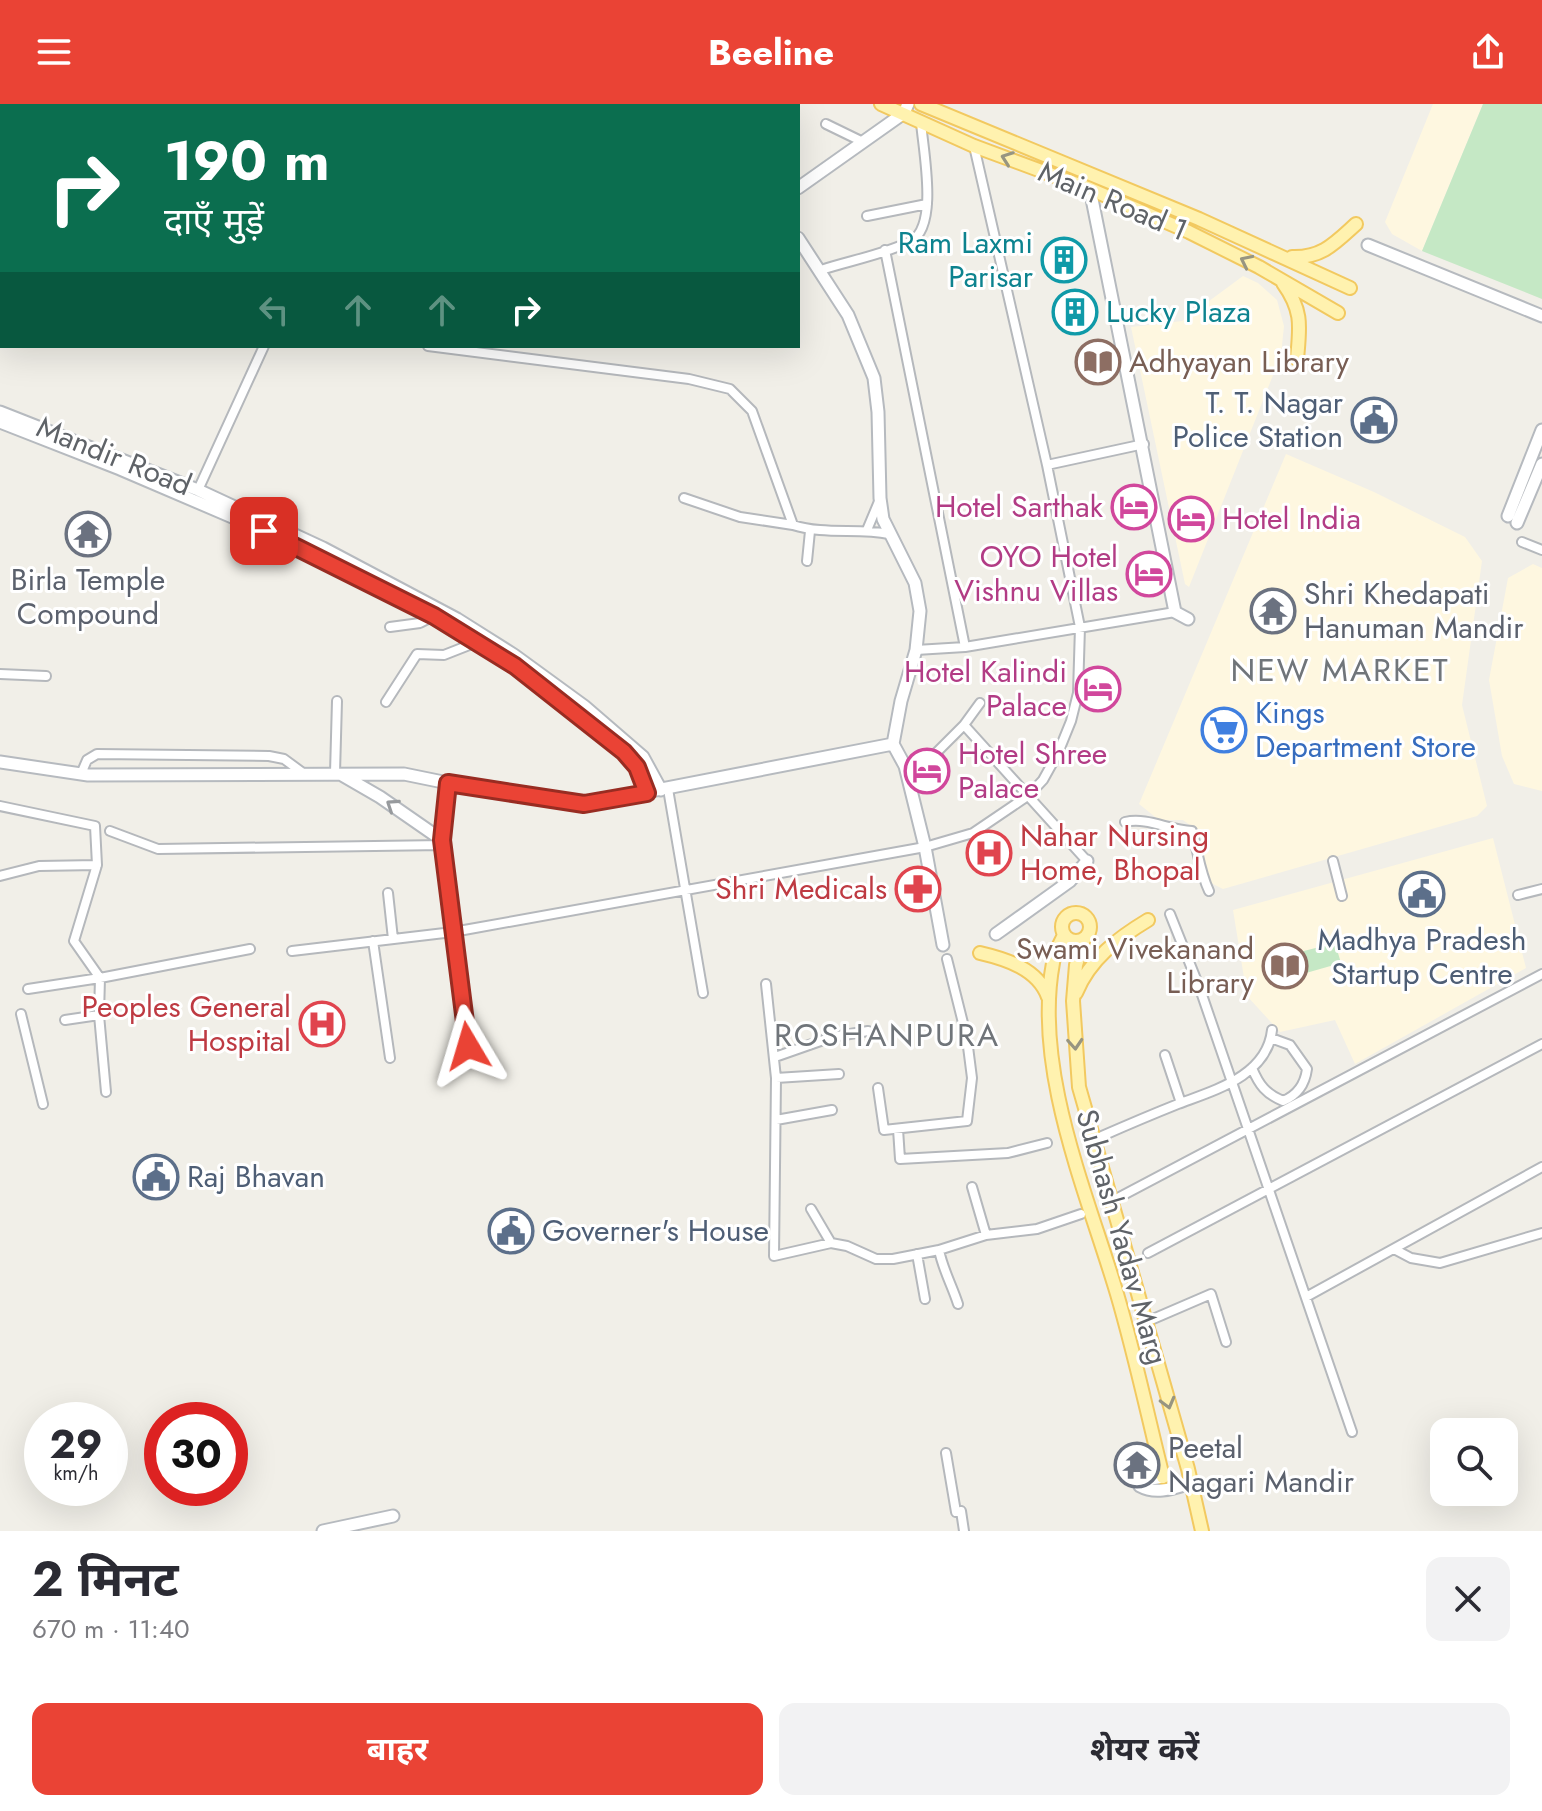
<!DOCTYPE html>
<html lang="hi">
<meta charset="utf-8">
<style>
body{margin:0;font-family:Jost,"Noto Sans Devanagari",sans-serif;background:#f2f2f3;color:#2b2b33;height:100vh;display:flex;flex-direction:column;font-size:30px;white-space:nowrap}
*{box-sizing:border-box;margin:0}
p{font-size:26px;color:#7c7c81}
.icon{flex:none;width:44px;height:44px;fill:none;stroke:currentColor;stroke-width:2;stroke-linecap:round;stroke-linejoin:round}
.map{position:relative;height:1427px;overflow:hidden}
.side{display:flex;flex-direction:column;background:#fff;flex:1}
.side>*{flex:none}
.hud{position:absolute;left:0px;top:0px;width:800px;height:244px;box-shadow:0 8px 32px #0002;background:#0b6e4f;color:#fff;overflow:hidden}
.controls{position:absolute;left:1430px;top:1314px;display:grid;gap:16px}
.controls a{display:grid;place-items:center;width:88px;height:88px;border-radius:16px;background:#fff;box-shadow:0 8px 32px #0002;font-size:40px}
.speed{position:absolute;left:24px;top:1298px;display:flex;gap:16px;font-size:40px;font-weight:700;text-align:center}
.speed>*{display:grid;place-content:center;width:104px;height:104px;border-radius:50%;background:#fff;box-shadow:0 8px 32px #0002;line-height:1}
.speed small{font-size:20px;font-weight:400}
.speed .limit{border:12px solid #d22;background:#fff;color:#111}
.pin{position:absolute;display:grid;place-items:center;width:68px;height:68px;color:#fff;margin:-34px;border-radius:16px;box-shadow:0 4px 12px #0006}
.me{position:absolute;width:88px;margin:-44px;rotate:353deg;stroke-linejoin:round;filter:drop-shadow(0 0 6px #0008)}
.turn{display:flex;align-items:center;gap:28px;height:168px;padding:0 32px;font-size:36px}
.turn .icon{width:104px;height:104px;stroke-width:2.5}
.turn b{display:block;font-size:56px;line-height:68px}
.lanes{display:flex;align-items:center;height:76px;padding:0 32px;background:#0003;justify-content:center;gap:40px;direction:ltr}
.lanes .off{opacity:.35}
.round{display:grid;place-items:center;flex:none;width:84px;height:84px;border-radius:16px;background:#f2f2f3}
.overview{display:flex;align-items:center;justify-content:space-between;height:136px;padding:0 32px}
h1{font-size:48px;font-weight:700;line-height:60px}
.primary-button{display:flex;gap:16px;margin-top:auto;padding:16px 32px}
.primary-button a{flex:1;height:92px;border-radius:16px;background:#ea4335;color:#fff;font-size:32px;font-weight:700;line-height:92px;text-align:center}
.primary-button a+a{background:#f2f2f3;color:#2b2b33}
header{display:flex;justify-content:space-between;align-items:center;height:104px;padding:0 32px;background:#ea4335;color:#fff;font-size:36px;font-weight:700}
.map>svg:first-child{display:block}
.commercial{fill:#fef7e0}
.green{fill:#c5e8c5}
.lines{fill:none;stroke-linecap:round;stroke-linejoin:round}
.street-casing{stroke:#b5b8bc;stroke-width:12}
.secondary-casing{stroke:#b6babf;stroke-width:15}
.primary-casing{stroke:#f2c960;stroke-width:16}
.street{stroke:#fff;stroke-width:8}
.secondary{stroke:#fff;stroke-width:11}
.primary{stroke:#fff2af;stroke-width:12}
.oneway{stroke:#979581}
.oneway2{stroke:#979a9d}
.route-casing{stroke:#982c22;stroke-width:20}
.route{stroke:#ea4335;stroke-width:14}
.labels{text-anchor:middle;stroke-width:6;stroke-linejoin:round;paint-order:stroke}
.street-label{font-size:30px;fill:#5f6368;stroke:#fff}
.culture-label{font-size:30px;fill:#0d838f;stroke:#fff;text-anchor:end}
.education-label{font-size:30px;fill:#785e54;stroke:#fff;text-anchor:start}
.service-label{font-size:30px;fill:#4e5e75;stroke:#fff;text-anchor:start}
.hotel-label{font-size:30px;fill:#b23c85;stroke:#fff;text-anchor:end}
.worship-label{font-size:30px;fill:#5b616d;stroke:#fff;text-anchor:start}
.shop-label{font-size:30px;fill:#366cbe;stroke:#fff;text-anchor:start}
.health-label{font-size:30px;fill:#be3a42;stroke:#fff;text-anchor:end}
.neighbourhood-label{font-size:32px;letter-spacing:2px;fill:#70757a;stroke:#fff}
</style>
<header><svg class="icon" aria-label="menu" viewBox="0 0 24 24"><path d="M4 6h16M4 12h16M4 18h16"/></svg>Beeline<svg class="icon" aria-label="share" viewBox="0 0 24 24"><path d="M12 15V3M7 8l5-5 5 5M5 13v7h14v-7"/></svg></header>
<div class="map">
<svg width="1542" height="1427" viewBox="0 0 1542 1427">
<rect width="100%" height="100%" fill="#f1efe8"/>
<!-- commercial -->
<path class="commercial" d="M1433 0H1483L1422 147 1392 130 1385 118Z
M1243 172 1258 179 1277 196 1284 222 1281 251 1189 483 1185 480 1131 223 1182 217Z
M1286 350 1374 388 1465 433 1482 457 1462 601 1487 702 1477 712 1223 785 1207 777 1201 751 1202 730 1183 716H1159L1139 700Z
M1533 460 1542 464V687L1514 680 1502 652 1489 576 1508 474Z
M1493 734 1526 864 1355 960 1335 916 1280 928 1247 892 1233 806Z"/>
<!-- green -->
<path class="green" d="M1483 0H1542V195L1422 147Z
M1335 839 1341 859 1306 869 1300 848Z"/>
<g class="lines">
<!-- street casing -->
<g class="street-casing">
<path id="street" d="M79 0 83 2
M593 0V2
M306 2 308 0
M826 20 863 38
M0 64 2 65
M867 112 927 100
M885 146 965 543
M821 166C848 157 886 150 911 137 939 122 923 46 921 18
M428 242 689 275 730 285 752 307 793 421C824 431 857 424 889 430
M1047 361 1144 340
M198 386 264 242
M684 394 740 413 793 421
M867 426 880 395
M1522 438 1542 446
M807 457 810 427
M390 523 420 519 434 512
M916 546 965 543 1175 508
M0 570 46 572
M386 598 417 550 444 551 477 538
M964 621 1087 757
M905 662 931 654 964 621 980 599
M335 669 337 597
M81 670 87 656 97 650 269 652 284 655 303 669
M448 679 442 736 468 942
M668 685 703 889
M0 702 95 722 97 761 74 837 100 874 99 911 106 988
M1125 718C1148 713 1168 726 1192 727 1198 748 1200 768 1209 787
M110 727 158 745 443 741
M1333 757 1342 792
M0 772 39 762 97 761
M388 789 393 835
M1518 791 1542 785
M1170 810 1200 885 1352 1328
M373 837 390 954
M292 847 453 828 925 743 973 729 1029 691 1043 676 1058 649 1071 617 1078 589 1080 523 1047 361 974 42
M766 880 776 974 774 1152 831 1139 847 1142 876 1155H893L939 1146 986 1131 1037 1125 1081 1110
M28 885 100 874 250 845
M21 910 43 1000
M65 916 99 911
M1165 951 1181 999
M775 953 832 933 868 927
M1252 964C1259 981 1266 990 1283 997 1298 991 1305 980 1307 965L1290 941 1271 934
M776 974 839 970
M878 984 884 1026 967 1017 972 974 967 935 947 855
M776 1016 832 1006
M898 1025 900 1055 1008 1049 1047 1039
M1102 1032C1127 1021 1153 1010 1178 1000 1215 986 1267 972 1272 926
M972 1083 986 1131
M1112 1097 1542 870
M811 1105 831 1139
M1394 1145 1411 1154 1440 1159 1542 1129
M939 1146C943 1166 952 1181 958 1200
M1148 1149 1542 940
M917 1150 925 1195
M1306 1193 1542 1063
M1146 1218 1211 1190 1226 1238
M946 1349 956 1408
M961 1407 964 1427"/>
</g>
<!-- secondary casing -->
<g class="secondary-casing">
<path id="secondary" d="M798 84 904 9 908 0
M1090 85 1175 508 1188 515
M798 134 848 211 874 274 878 308 880 394 883 415 915 479 920 507 916 546 901 597 893 640 905 662 925 743 943 841
M1368 141 1542 212
M0 308 198 386 323 444 457 515 514 551 584 602 643 653 661 686
M0 318 120 365 293 439 434 512 515 562 624 648 637 663 647 689
M1266 329 1281 336
M1508 412 1542 326
M1517 419 1542 360
M0 658 88 671 404 670 448 679 584 700 893 640
M342 671 380 693 442 736
M996 830 1070 777 1087 757
M1163 1373 1145 1376 1140 1382C1156 1391 1174 1384 1191 1379
M323 1427 393 1412"/>
</g>
<!-- primary casing -->
<g class="primary-casing">
<path id="primary" d="M881 0 974 42 1090 85 1189 128 1259 163 1338 209
M921 0 1199 115 1350 184
M1292 153C1322 154 1335 139 1356 120
M1283 179C1303 207 1300 222 1297 255
M1062 823a14 14 0 1 1 28 0a14 14 0 1 1-28 0Z
M1064 831C1060 840 1054 849 1053 859 1033 966 1087 1089 1117 1190 1135 1251 1148 1313 1163 1373
M1084 835 1076 861 1073 897 1079 983 1188 1365 1202 1427
M980 849C1006 855 1038 865 1048 893
M1076 889C1090 855 1118 834 1148 816"/>
</g>
<!-- street -->
<use href="#street" class="street"/>
<!-- secondary -->
<use href="#secondary" class="secondary"/>
<!-- primary -->
<use href="#primary" class="primary"/>
</g>
<!-- one-way arrows -->
<defs><path id="oneway-chevron" d="M-2-3.5L2.5 0L-2 3.5" fill="none" stroke-width="1.6" stroke-linecap="round" stroke-linejoin="round" transform="scale(2)"/></defs>
<g class="oneway">
<use href="#oneway-chevron" transform="translate(1007 54) rotate(-160)"/>
<use href="#oneway-chevron" transform="translate(1246 157) rotate(-154)"/>
<use href="#oneway-chevron" transform="translate(1075 940) rotate(86)"/>
<use href="#oneway-chevron" transform="translate(1168 1299) rotate(75)"/>
</g>
<use class="oneway2" href="#oneway-chevron" transform="translate(392 701) rotate(-146)"/>
<g class="lines">
<!-- route casing -->
<g class="route-casing">
<path id="route" d="M264 427 434 512 515 562 624 648 637 663 647 689 584 700 448 679 442 736 468 942"/>
</g>
<!-- route -->
<use href="#route" class="route"/>
</g>
<!-- icons -->
<defs>
<g id="building-ring" transform="scale(2.3)"><circle r="9.5" fill="#fff" stroke="#0f9aa8" stroke-width="1.5"/><path d="M-4-6H4V6H1V3H-1V6H-4ZM-2.5-4.3h1.7v1.8h-1.7ZM.8-4.3h1.7v1.8H.8ZM-2.5-1h1.7V.8h-1.7ZM.8-1h1.7V.8H.8Z" fill="#0f9aa8"/></g>
<g id="library-ring" transform="scale(2.3)"><circle r="9.5" fill="#fff" stroke="#8d6e63" stroke-width="1.5"/><path d="M-6-4Q-3-5.5-.7-3.5V5Q-3 3-6 4ZM6-4Q3-5.5 .7-3.5V5Q3 3 6 4Z" fill="#8d6e63"/></g>
<g id="civic-ring" transform="scale(2.3)"><circle r="9.5" fill="#fff" stroke="#5c6f8a" stroke-width="1.5"/><path d="M-.6-6.5H3V-4.5H.6V-3L4-1V1h2V6H-6V1h2V-1L-.6-3ZM-1.2 2.5V6h2.4V2.5Z" fill="#5c6f8a"/></g>
<g id="hotel-ring" transform="scale(2.3)"><circle r="9.5" fill="#fff" stroke="#d1479c" stroke-width="1.5"/><path d="M-6-4.5h1.5V1H6V5H4.5V3h-9V5H-6ZM-4 0a1.8 1.8 0 1 1 3.6 0ZM.5 0V-2.5h3Q6-2.5 6 0Z" fill="#d1479c"/></g>
<g id="temple-ring" transform="scale(2.3)"><circle r="9.5" fill="#fff" stroke="#6b7280" stroke-width="1.5"/><path d="M0-6L5-2H3V0L6.5 2.5H4V6H1.5V3h-3V6H-4V2.5H-6.5L-3 0V-2H-5Z" fill="#6b7280"/></g>
<g id="supermarket-ring" transform="scale(2.3)"><circle r="9.5" fill="#fff" stroke="#3f7fe0" stroke-width="1.5"/><path d="M-6-5.5h2.5l.6 2H6L4.5 2H-2.5L-4.4-4H-6ZM-1.5 3.2a1.3 1.3 0 1 0 .1 0ZM3 3.2a1.3 1.3 0 1 0 .1 0Z" fill="#3f7fe0"/></g>
<g id="hospital-ring" transform="scale(2.3)"><circle r="9.5" fill="#fff" stroke="#e0444e" stroke-width="1.5"/><path d="M-5-5h3v3.5h4V-5h3V5h-3V1.5h-4V5h-3Z" fill="#e0444e"/></g>
<g id="pharmacy-ring" transform="scale(2.3)"><circle r="9.5" fill="#fff" stroke="#e0444e" stroke-width="1.5"/><path d="M-2-6h4v4h4v4h-4v4h-4v-4h-4v-4h4Z" fill="#e0444e"/></g>
</defs>
<g fill-rule="evenodd">
<use href="#building-ring" x="1064" y="156"/>
<use href="#building-ring" x="1075" y="208"/>
<use href="#library-ring" x="1098" y="258"/>
<use href="#civic-ring" x="1374" y="316"/>
<use href="#hotel-ring" x="1134" y="403"/>
<use href="#hotel-ring" x="1191" y="415"/>
<use href="#temple-ring" x="88" y="430"/>
<use href="#hotel-ring" x="1149" y="470"/>
<use href="#temple-ring" x="1273" y="507"/>
<use href="#hotel-ring" x="1098" y="585"/>
<use href="#supermarket-ring" x="1224" y="626"/>
<use href="#hotel-ring" x="927" y="667"/>
<use href="#hospital-ring" x="989" y="749"/>
<use href="#pharmacy-ring" x="918" y="785"/>
<use href="#civic-ring" x="1422" y="790"/>
<use href="#library-ring" x="1285" y="862"/>
<use href="#hospital-ring" x="322" y="920"/>
<use href="#civic-ring" x="156" y="1073"/>
<use href="#civic-ring" x="511" y="1127"/>
<use href="#temple-ring" x="1137" y="1361"/>
</g>
<g class="labels">
<!-- street labels -->
<g class="street-label">
<text transform="translate(1113 97) rotate(23)" y="10">Main Road 1</text>
<text transform="translate(114 352) rotate(22)" y="10">Mandir Road</text>
<text transform="translate(1122 1133) rotate(74)" y="10">Subhash Yadav Marg</text>
</g>
<!-- culture labels -->
<g class="culture-label">
<text x="1033" y="149">Ram Laxmi<tspan x="1033" dy="34">Parisar</tspan></text>
<text x="1106" y="218" text-anchor="start">Lucky Plaza</text>
</g>
<!-- education labels -->
<g class="education-label">
<text x="1129" y="268">Adhyayan Library</text>
<text x="1254" y="855" text-anchor="end">Swami Vivekanand<tspan x="1254" dy="34">Library</tspan></text>
</g>
<!-- service labels -->
<g class="service-label">
<text x="1343" y="309" text-anchor="end">T. T. Nagar<tspan x="1343" dy="34">Police Station</tspan></text>
<text x="1422" y="846" text-anchor="middle">Madhya Pradesh<tspan x="1422" dy="34">Startup Centre</tspan></text>
<text x="187" y="1083">Raj Bhavan</text>
<text x="542" y="1137">Governer's House</text>
</g>
<!-- hotel labels -->
<g class="hotel-label">
<text x="1103" y="413">Hotel Sarthak</text>
<text x="1222" y="425" text-anchor="start">Hotel India</text>
<text x="1118" y="463">OYO Hotel<tspan x="1118" dy="34">Vishnu Villas</tspan></text>
<text x="1067" y="578">Hotel Kalindi<tspan x="1067" dy="34">Palace</tspan></text>
<text x="958" y="660" text-anchor="start">Hotel Shree<tspan x="958" dy="34">Palace</tspan></text>
</g>
<!-- worship labels -->
<g class="worship-label">
<text x="88" y="486" text-anchor="middle">Birla Temple<tspan x="88" dy="34">Compound</tspan></text>
<text x="1304" y="500">Shri Khedapati<tspan x="1304" dy="34">Hanuman Mandir</tspan></text>
<text x="1168" y="1354">Peetal<tspan x="1168" dy="34">Nagari Mandir</tspan></text>
</g>
<!-- shop labels -->
<g class="shop-label">
<text x="1255" y="619">Kings<tspan x="1255" dy="34">Department Store</tspan></text>
</g>
<!-- health labels -->
<g class="health-label">
<text x="1020" y="742" text-anchor="start">Nahar Nursing<tspan x="1020" dy="34">Home, Bhopal</tspan></text>
<text x="887" y="795">Shri Medicals</text>
<text x="291" y="913">Peoples General<tspan x="291" dy="34">Hospital</tspan></text>
</g>
<!-- neighbourhood labels -->
<g class="neighbourhood-label">
<text x="1340" y="577">NEW MARKET</text>
<text x="887" y="942">ROSHANPURA</text>
</g>
</g>
</svg>
<div class="controls">
<a><svg class="icon" aria-label="search" viewBox="0 0 24 24"><circle cx="10" cy="10" r="6"/><path d="M15 15l6 6"/></svg></a>
</div>
<div class="speed"><div>29<small>km/h</small></div><div class="limit">30</div></div>
<div class="pin" style="left:264px;top:427px;background:#d93025"><svg class="icon" aria-label="arrive" viewBox="0 0 24 24"><path d="M6 21V4h12l-3 4 3 4H6"/></svg></div>
<svg class="me" style="left:468px;top:942px" viewBox="-20 -20 40 40"><path d="M0-17L14 15 0 8-14 15z" fill="#ea4335" stroke="#fff" stroke-width="4"/></svg>
<div class="hud">
<div class="turn"><svg class="icon" aria-label="right" viewBox="0 0 24 24"><path d="M7 20v-9h11M14 6l5 5-5 5"/></svg><div><b>190 m</b>दाएँ मुड़ें</div></div>
<div class="lanes"><svg class="icon off" aria-label="left" viewBox="0 0 24 24"><path d="M17 20v-9H6M10 6l-5 5 5 5"/></svg><svg class="icon off" aria-label="ahead" viewBox="0 0 24 24"><path d="M12 20V5M6 11l6-6 6 6"/></svg><svg class="icon off" aria-label="ahead" viewBox="0 0 24 24"><path d="M12 20V5M6 11l6-6 6 6"/></svg><svg class="icon" aria-label="right" viewBox="0 0 24 24"><path d="M7 20v-9h11M14 6l5 5-5 5"/></svg></div>
</div>
</div>
<section class="side">
<div class="overview"><div><h1>2 मिनट</h1><p>670 m · 11:40</p></div><a class="round"><svg class="icon" aria-label="close" viewBox="0 0 24 24"><path d="M6 6l12 12M18 6L6 18"/></svg></a></div>
<div class="primary-button"><a>बाहर</a><a>शेयर करें</a></div>
</section>
